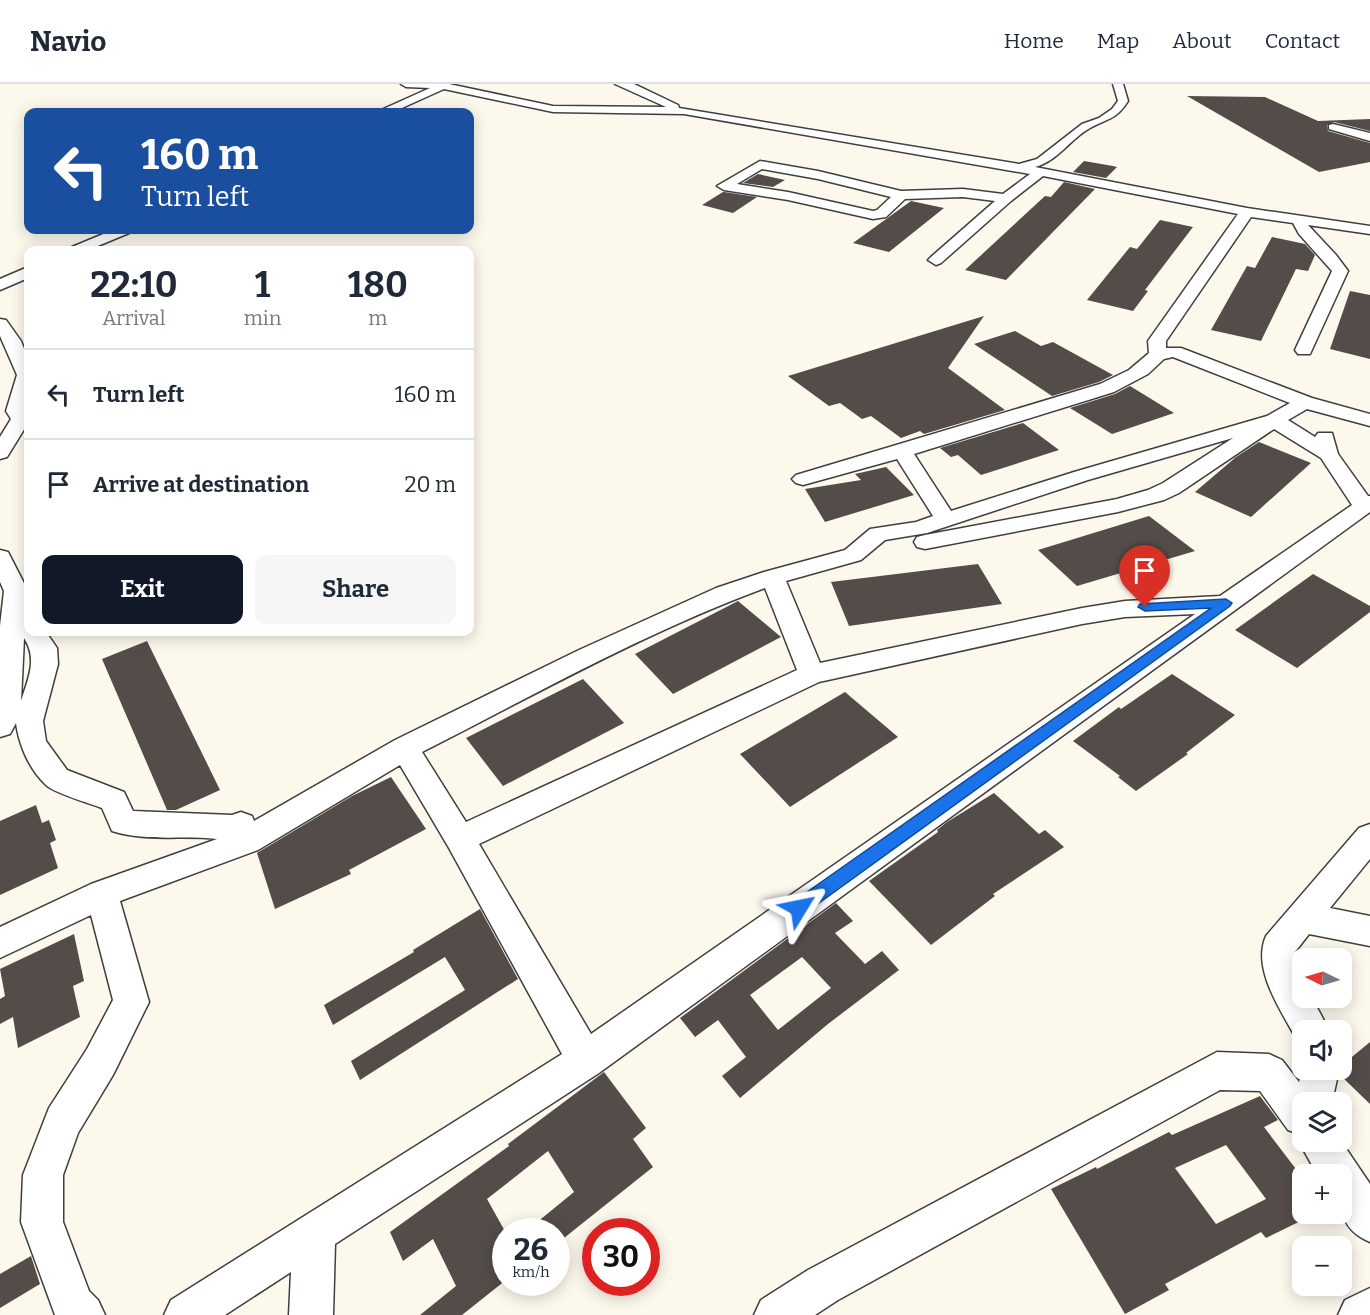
<!DOCTYPE html>
<meta charset="utf-8">
<style>
body{margin:0;font-family:Bitter,serif;background:#f6f6f7;color:#1f2937;height:100vh;display:flex;flex-direction:column;font-size:22px;white-space:nowrap}
*{box-sizing:border-box;margin:0}
p{font-size:20px;color:#747a83}
.icon{flex:none;width:33px;height:33px;fill:none;stroke:currentColor;stroke-width:2;stroke-linecap:round;stroke-linejoin:round}
.map{position:relative;flex:1;overflow:hidden}
.panel{position:absolute;left:24px;top:162px;width:450px;height:390px;display:flex;flex-direction:column;background:#fff;border-radius:12px;box-shadow:0 3px 15px #0003}
.panel>*{flex:none}
.hud{position:absolute;left:24px;top:24px;width:450px;height:126px;border-radius:12px;box-shadow:0 3px 15px #0003;background:#1a4fa0;color:#fff;overflow:hidden}
.needle{width:39px;rotate:275deg}
.buttons{position:absolute;left:1292px;top:864px;display:grid;gap:12px}
.buttons a{display:grid;place-items:center;width:60px;height:60px;border-radius:12px;background:#fff;box-shadow:0 3px 15px #0003;font-size:30px}
.speed{position:absolute;left:492px;top:1134px;display:flex;gap:12px;font-size:30px;font-weight:700;text-align:center}
.speed>*{display:grid;place-content:center;width:78px;height:78px;border-radius:50%;background:#fff;box-shadow:0 3px 15px #0003;line-height:1}
.speed small{font-size:15px;font-weight:400}
.speed .limit{border:9px solid #d22;background:#fff;color:#111}
.pin{position:absolute;display:grid;place-items:center;width:51px;height:51px;color:#fff;margin:-62px -26px;border-radius:50% 50% 50% 0;rotate:-45deg;box-shadow:0 0 6px #0007}
.pin .icon{rotate:45deg}
.me{position:absolute;width:66px;margin:-33px;rotate:55deg;stroke-linejoin:round;filter:drop-shadow(0 0 4px #0008)}
.turn{display:flex;align-items:center;gap:21px;height:126px;padding:0 18px;font-size:27px}
.turn .icon{width:78px;height:78px;stroke-width:2.5}
.turn b{display:block;font-size:42px;line-height:51px}
.eta{display:flex;justify-content:space-evenly;align-items:center;height:102px;text-align:center}
.eta b{font-size:36px;font-weight:700;line-height:42px}
.action{display:flex;gap:12px;margin-top:auto;padding:12px 18px}
.action a{flex:1;height:69px;border-radius:12px;background:#111827;color:#fff;font-size:24px;font-weight:700;line-height:69px;text-align:center}
.action a+a{background:#f6f6f7;color:#1f2937}
ul{padding:0;list-style:none}
li{display:flex;align-items:center;gap:18px;height:90px;padding:0 18px;border-top:2px solid #e0e1e3}
li div{flex:1}
li b{display:block;font-size:22px}
li em{font-style:normal}
header{display:flex;align-items:center;gap:36px;box-sizing:border-box;height:84px;padding:0 30px;background:#fff;border-bottom:2px solid #e0e1e3}
header strong{font-size:28px}
nav{display:flex;gap:33px;margin-inline-start:auto;font-size:21px}
.map>svg:first-child{display:block}
.building{fill:#534c49;fill-rule:evenodd}
.lines{fill:none;stroke-linecap:round;stroke-linejoin:round}
.street-casing{stroke:#3f3f3f;stroke-width:3}
.street{fill:#fff;fill-rule:evenodd}
.route{fill:#1a73e8;stroke:#114b97;stroke-width:1.5}
</style>
<header>
<strong>Navio</strong>
<nav><a>Home</a><a>Map</a><a>About</a><a>Contact</a></nav>
</header>
<div class="map">
<svg width="1370" height="1231" viewBox="0 0 1370 1231">
<rect width="100%" height="100%" fill="#fdf8ec"/>
<!-- building -->
<path class="building" d="M1187 12 1265 13 1318 37 1370 35V47L1334 38 1327 41 1328 47 1370 59V78L1319 88Z
M1084 77 1113 82 1117 83 1106 94 1073 88Z
M758 90 785 96 773 103 743 99Z
M1064 98 1095 105 1006 196 965 186 1045 112 1051 113Z
M723 108H724L757 113 733 129 702 121Z
M911 117 944 124 889 168 853 159Z
M1160 136 1193 143 1145 206 1148 207 1133 227 1087 216 1130 163 1137 165Z
M1272 153 1305 160 1315 171 1308 187 1296 185 1261 257 1211 246 1247 182 1255 184Z
M1350 207 1370 211V275L1330 265Z
M984 232 948 284 1005 326 924 350 920 347 901 354 871 332 862 335 840 319 829 322 788 292Z
M1015 247 1041 262 1053 258 1113 291 1099 298 1052 312 974 260Z
M1130 302 1174 329 1112 350 1070 324 1115 310Z
M1023 339 1059 366 981 391 958 371 951 373 940 364Z
M1259 358 1311 379 1251 433 1195 408 1236 373Z
M886 383 914 411 825 438 805 405 861 396 855 390Z
M1149 432 1195 467 1077 502 1038 466Z
M978 480 1002 520 849 542 831 498Z
M1313 490 1370 522V528L1297 584 1235 546Z
M738 517 781 553 673 610 635 570Z
M147 557 220 706 176 726H167L102 575Z
M1172 590 1235 631 1186 669 1188 670 1136 707 1118 693 1120 692 1073 657 1119 623 1121 625Z
M583 595 624 639 503 702 466 654Z
M845 608 898 653 790 723 740 670Z
M391 693 426 745 349 786 351 790 275 825 257 769 352 712Z
M994 709 1039 750 1045 746 1064 763 993 810 995 812 931 861 869 797 938 748 937 746 947 738Z
M36 721 42 739 49 736 56 756 50 759 58 784 0 811V737Z
M836 819 853 837 835 849 865 880 882 867 899 886 828 940 740 1014 722 992 746 973 718 936 695 953 680 934ZM802 873 831 904 778 946 750 911Z
M480 825 518 895 360 996 351 977 465 906 445 873 333 941 324 921 414 868 413 866Z
M74 850 84 897 73 902 80 933 18 964 13 933 0 940V915L5 912 0 885Z
M1370 958V1020L1340 991 1341 982Z
M604 988 646 1044 633 1055 653 1083 564 1154 560 1148H525L574 1108 548 1067 487 1115 506 1149V1196L462 1231H420L456 1202 433 1155 403 1177 390 1148 509 1062 508 1060Z
M1260 1012 1278 1036 1264 1043 1302 1093V1130H1315L1266 1154 1261 1148 1165 1200 1169 1206 1125 1230 1051 1105 1096 1083 1097 1085 1169 1048 1172 1051ZM1226 1061 1266 1115 1216 1140 1175 1084Z
M31 1172 40 1200 0 1224V1190Z"/>
<g class="lines">
<!-- street casing -->
<g class="street-casing">
<path id="street" d="M401 0H449L553 22 666 23 615 0H634L678 21 679 24 1019 80 1037 75 1082 40 1099 34 1112 25 1118 17 1113 0H1123L1128 17C1116 36 1108 34 1090 44 1070 55 1058 77 1035 83L1247 124 1370 142V150L1308 141 1336 171 1348 187 1310 270H1298L1295 266 1332 187 1299 150 1293 139 1251 133 1166 257V264H1181L1312 314 1370 330V342L1307 325 1288 336 1315 353 1318 349H1332L1338 370 1368 412H1370V428L599 989 335 1160 333 1231H289L291 1188 225 1231H164L171 1216 562 970 449 764 400 681 258 766 120 817 149 918 113 991 78 1049 63 1091V1138L89 1207 98 1216 105 1231H55L21 1138 23 1091 49 1024 87 965 113 916 91 831 0 874V843L91 800 217 755C182 751 146 758 112 747L102 724C89 719 54 709 46 701 29 685 19 661 16 639L10 650 0 653V542L4 507 0 498V466L8 468 28 507 26 530 28 532V548H46L57 564 58 580 43 637 46 657 67 686 124 708 133 727 232 731 241 728 252 732 254 737 395 656 579 566 716 504 764 488 845 466 870 445 916 438 933 432 897 375 803 401 796 399 792 395 796 391 1100 300 1129 286 1149 269 1148 257 1238 130 1043 92 1011 117 941 179 936 181 928 176 931 173 995 117 963 113 905 115 886 133 873 135 788 116 724 106 717 102 760 77 818 87 901 107 963 105 1003 110 1030 90 684 30 553 28 444 5 393 28H380L381 26 430 4 406 3ZM762 85 818 95 891 113 877 126 873 127 788 108 737 100ZM1173 273 1290 319 1267 332 1074 388 951 427 914 370 1114 308 1148 290 1164 275ZM1274 345 1321 374 1352 421 1220 512 1125 517 1082 524 820 579 786 497 861 476 885 456 927 449 1088 396 1233 354 1163 399 1148 406 1117 415 925 451 917 453 914 458 917 463 925 465 1118 428 1164 416 1179 409ZM765 504 797 586 466 738 422 668C534 611 646 548 765 504ZM1195 530 591 950 479 760 819 598 1082 540 1125 533ZM24 554C38 575 28 595 21 617Z
M1333 40 1370 49V57L1329 45V41Z
M113 146H131L129 149 88 166H70L72 163Z
M28 183V194L0 206V195Z
M0 235 6 236 21 257 28 275V316L26 327 28 339 7 373 0 375V353L11 335 6 327 17 291 0 252Z
M1370 740V775L1330 824 1370 832V862L1309 850 1295 868 1302 895V914H1312L1329 946H1302V960L1298 958C1283 929 1251 886 1266 852L1359 744Z
M1217 968 1269 970 1282 976 1299 998 1303 986H1339L1332 1018H1302V1051L1288 1046 1260 1007 1220 1006 838 1216 815 1231H754L761 1216 808 1186Z
M1302 1052V1058L1341 1057 1370 1100V1158C1337 1144 1341 1121 1341 1090H1317L1299 1058Z
M1370 1204V1231H1338L1345 1216Z"/>
</g>
<!-- street -->
<use href="#street" class="street"/>
</g>
<!-- route -->
<path class="route" d="M1226 515 1232 519 1230 522 805 829 799 831 793 829 791 824 793 818 1211 524 1145 527 1138 523 1140 520Z"/>
</svg>
<div class="buttons">
<a><svg class="needle" viewBox="-14 -14 28 28"><path d="M0-13l5 13h-10z" fill="#e53935"/><path d="M0 13l5-13h-10z" fill="#747a83"/></svg></a>
<a><svg class="icon" aria-label="sound" viewBox="0 0 24 24"><path d="M4 9h4l5-4v14l-5-4H4zM17 9q2 3 0 6"/></svg></a>
<a><svg class="icon" aria-label="layers" viewBox="0 0 24 24"><path d="M12 4l9 5-9 5-9-5zM3 14l9 5 9-5"/></svg></a>
<a>+</a>
<a>−</a>
</div>
<div class="speed"><div>26<small>km/h</small></div><div class="limit">30</div></div>
<div class="pin" style="left:1145px;top:523px;background:#d93025"><svg class="icon" aria-label="arrive" viewBox="0 0 24 24"><path d="M6 21V4h12l-3 4 3 4H6"/></svg></div>
<svg class="me" style="left:799px;top:824px" viewBox="-20 -20 40 40"><path d="M0-17L14 15 0 8-14 15z" fill="#1a73e8" stroke="#fff" stroke-width="4"/></svg>
<div class="hud">
<div class="turn"><svg class="icon" aria-label="left" viewBox="0 0 24 24"><path d="M17 20v-9H6M10 6l-5 5 5 5"/></svg><div><b>160 m</b>Turn left</div></div>
</div>
<section class="panel">
<div class="eta">
<div><b>22:10</b><p>Arrival</p></div>
<div><b>1</b><p>min</p></div>
<div><b>180</b><p>m</p></div>
</div>
<ul>
<li><svg class="icon" aria-label="left" viewBox="0 0 24 24"><path d="M17 20v-9H6M10 6l-5 5 5 5"/></svg><div><b>Turn left</b></div><em>160 m</em></li>
<li><svg class="icon" aria-label="arrive" viewBox="0 0 24 24"><path d="M6 21V4h12l-3 4 3 4H6"/></svg><div><b>Arrive at destination</b></div><em>20 m</em></li>
</ul>
<div class="action"><a>Exit</a><a>Share</a></div>
</section>
</div>
